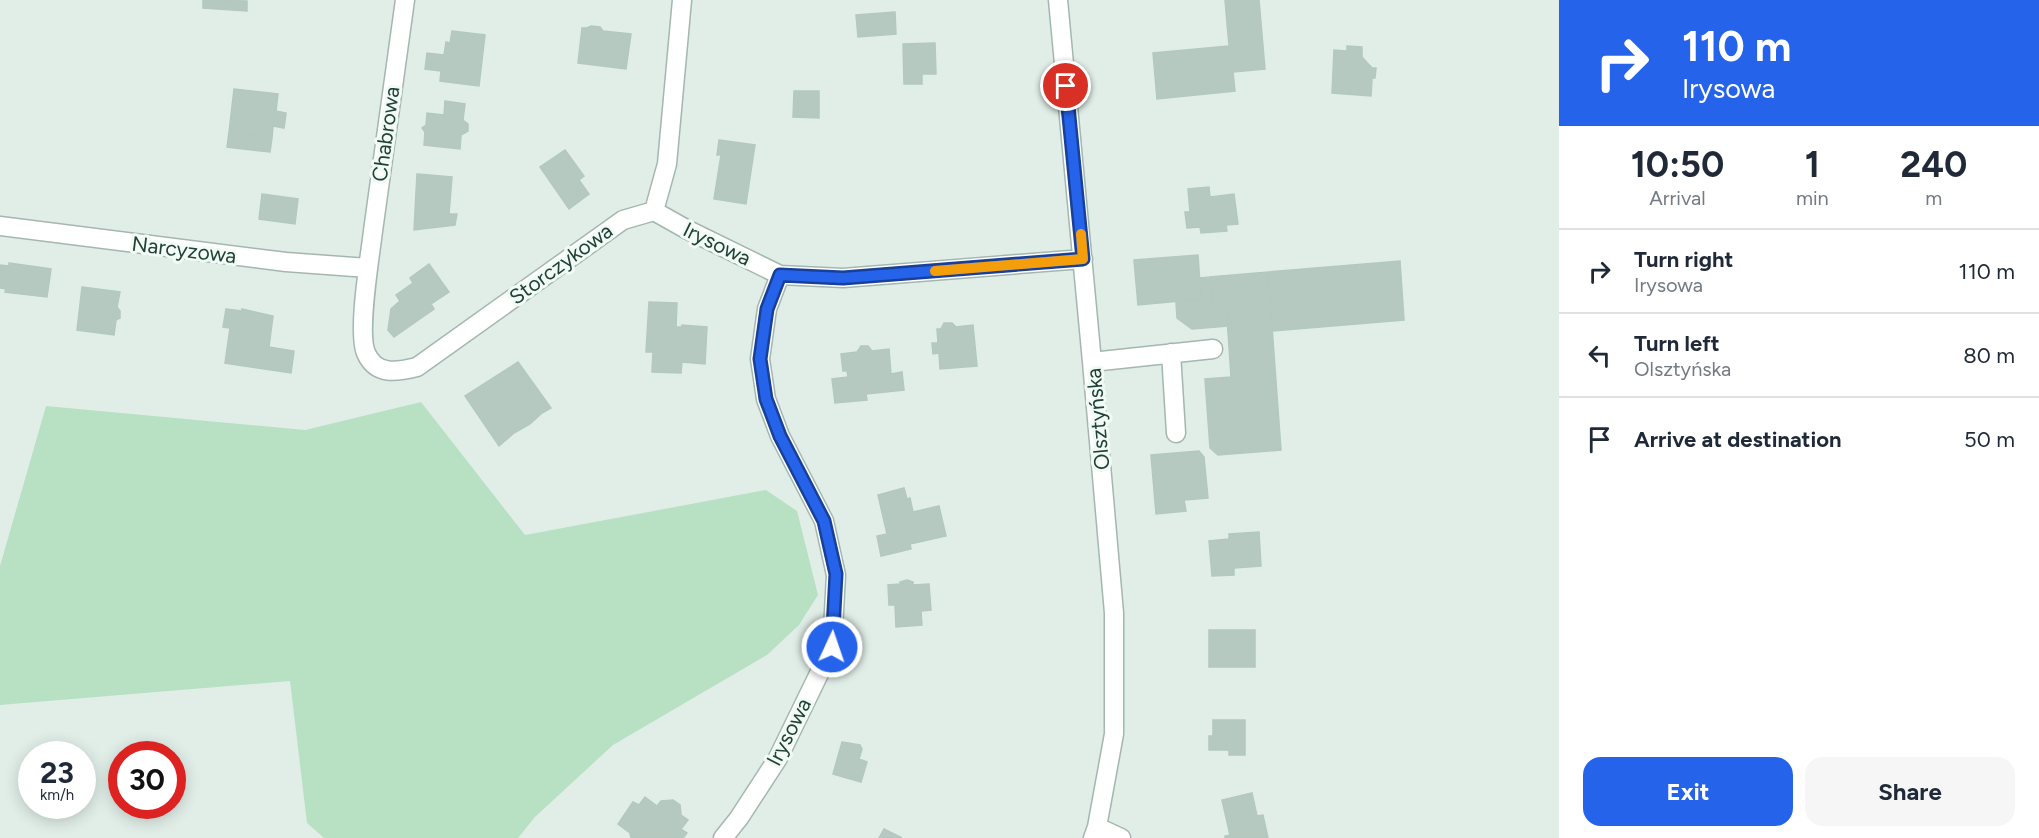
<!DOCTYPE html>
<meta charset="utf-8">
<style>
body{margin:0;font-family:Figtree,sans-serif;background:#f6f6f7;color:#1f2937;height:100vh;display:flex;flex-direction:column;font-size:22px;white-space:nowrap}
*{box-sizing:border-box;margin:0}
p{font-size:20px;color:#747a83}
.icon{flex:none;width:33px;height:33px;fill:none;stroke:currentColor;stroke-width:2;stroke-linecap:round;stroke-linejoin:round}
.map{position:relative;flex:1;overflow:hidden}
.sheet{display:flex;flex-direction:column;background:#fff;width:480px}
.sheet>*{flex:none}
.top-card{background:#2563eb;color:#fff;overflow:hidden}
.speed{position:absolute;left:18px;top:741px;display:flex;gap:12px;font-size:30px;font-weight:700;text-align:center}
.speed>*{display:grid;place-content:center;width:78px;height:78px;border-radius:50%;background:#fff;box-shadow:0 3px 15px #0003;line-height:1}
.speed small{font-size:15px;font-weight:400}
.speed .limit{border:9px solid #d22;background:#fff;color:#111}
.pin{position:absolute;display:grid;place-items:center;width:51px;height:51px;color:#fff;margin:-26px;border:3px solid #fff;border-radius:50%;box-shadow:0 2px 6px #0007}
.me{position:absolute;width:66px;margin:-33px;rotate:3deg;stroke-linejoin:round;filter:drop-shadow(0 0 4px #0008)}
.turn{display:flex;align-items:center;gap:21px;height:126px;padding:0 24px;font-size:27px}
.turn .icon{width:78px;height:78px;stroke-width:2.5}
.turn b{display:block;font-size:42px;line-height:51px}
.eta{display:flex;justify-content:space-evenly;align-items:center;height:102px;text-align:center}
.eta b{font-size:36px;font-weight:700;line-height:42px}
.button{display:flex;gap:12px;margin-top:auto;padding:12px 24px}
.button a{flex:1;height:69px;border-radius:18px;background:#2563eb;color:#fff;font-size:24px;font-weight:700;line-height:69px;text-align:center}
.button a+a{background:#f6f6f7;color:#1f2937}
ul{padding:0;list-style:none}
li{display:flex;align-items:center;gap:18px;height:84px;padding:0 24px;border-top:2px solid #e0e1e3}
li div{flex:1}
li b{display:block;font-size:22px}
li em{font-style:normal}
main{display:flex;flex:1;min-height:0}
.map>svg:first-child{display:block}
.green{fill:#b8e1c4}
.building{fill:#b6c9c1;stroke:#b3c8c0;stroke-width:1.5}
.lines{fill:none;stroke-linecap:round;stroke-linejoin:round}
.minor-casing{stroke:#a3b7b0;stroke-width:21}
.minor{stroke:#fff;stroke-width:18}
.route-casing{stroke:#184099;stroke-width:15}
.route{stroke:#2563eb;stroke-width:10}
.slow{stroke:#f59e0b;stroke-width:10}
.labels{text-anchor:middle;stroke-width:6;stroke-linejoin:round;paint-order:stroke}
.street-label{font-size:21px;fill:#1f4138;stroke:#f2faf6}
</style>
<main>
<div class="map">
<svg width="1559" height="838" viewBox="0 0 1559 838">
<rect width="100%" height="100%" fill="#e1eee8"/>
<!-- green -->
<path class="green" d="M421 402 525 535 766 490 797 511 818 595 799 625 767 655 613 745 535 817 518 838H324L307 823 290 681 0 705V566L46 406 305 430Z"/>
<!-- building -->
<path class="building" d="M203 0 247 1V11L203 8Z
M1225 0H1259L1265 69 1233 72 1235 91 1157 99 1153 53 1229 46Z
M895 12 896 34 858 37 856 15Z
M591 26 600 27 603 31 631 34 626 69 578 63 582 28H587Z
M452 31 485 35 479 86 440 81 441 71 425 69 427 53 444 55 446 42 450 43Z
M935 43 936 74H922V84H904L903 44Z
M1347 46 1362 47V57L1372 68H1376L1375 78H1372L1371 96 1332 93 1334 50 1347 51Z
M234 89 278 94 276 111 286 113 284 128 273 126 272 138 229 132Z
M794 91H819V118L793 117Z
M445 101 465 104 463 120 468 124V131L461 135 460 149 424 145 425 132 422 128 426 125 427 113 444 115Z
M229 132 272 138 270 152 227 147Z
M719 140 755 145 746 204 714 199 721 155H717Z
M565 150 584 176 579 180 589 194 569 209 540 167Z
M417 174 452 177 449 214H457L455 225 414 230Z
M1209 187 1210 197 1234 194 1238 224 1226 225 1227 231 1201 233 1200 227 1187 228 1185 212H1190L1188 189Z
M262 194 298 199 295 224 259 219Z
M1198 255 1201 299 1138 305 1134 260Z
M1400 261 1404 320 1273 331 1268 272Z
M9 263 51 269 47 297 5 292 6 289 0 288V265L9 266Z
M429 264 449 292 431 304 434 309 394 337 388 330 391 309 400 301 396 295 413 283 410 278Z
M1268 272 1281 450 1218 455 1210 448 1205 379 1231 377 1226 302 1212 303 1210 277Z
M1210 277 1212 303 1226 302 1228 326 1192 329 1177 318 1176 302 1201 299 1200 278Z
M82 287 120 292 117 307 120 311V318L116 320 114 335 77 330Z
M649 302 677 303 676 327H682V325L707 327 705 364 682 362 681 373 652 372 653 352H646Z
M226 309 242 311V309L273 316 269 347 294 351 291 373 225 363 230 328 223 327Z
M944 323H952L956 327 973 325 977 366 940 369 939 353 933 354 932 343H938L937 329H941Z
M861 346H868L872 351 889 349 891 374 902 372 904 390 866 394 867 400 835 403 832 379 848 377 847 371H843L841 354 857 352Z
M518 362 551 408 542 413 530 424 514 433 499 446 465 396Z
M1199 451 1204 457 1208 498 1184 500 1186 511 1156 514 1151 455Z
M904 488 907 499 910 498 913 512 939 506 946 536 910 544 911 549 881 556 877 536 887 534 878 495Z
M1259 532 1261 566 1234 568V575L1212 576 1209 541 1229 539V534Z
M907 580 913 582V585L929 584 931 610 921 611 922 625 896 627 895 605H889L888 585 900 584V582Z
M1209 630H1255V667H1209Z
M1213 720H1245V755H1229V750H1209V736H1213Z
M842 742 860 745 862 749 859 759 867 762 861 782 833 774Z
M1252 793 1257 816 1263 815 1268 838H1225V836L1230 835 1222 800Z
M645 797 657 806 661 801 673 800 680 805 681 815 688 820 681 829 687 833 683 838H631L630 833 618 824 633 802 639 805Z
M884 829 902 838H879Z"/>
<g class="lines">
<!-- minor casing -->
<g class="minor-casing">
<path id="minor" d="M405 0C394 77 384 154 373 231 370 257 357 332 366 353 376 376 397 372 417 367L623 220 654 211
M1058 0 1092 362 1114 613V734L1097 827 1093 838
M654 211 686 229 780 275 767 309 760 359 766 399 780 436 824 521 836 575 832 647 778 758 739 818 723 838
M654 211 667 164 682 0
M0 226 286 262 368 268
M780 275 843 278 1083 259
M1171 353 1176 433
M1092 362 1213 349
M1097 827 1121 838"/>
</g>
<!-- minor -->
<use href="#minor" class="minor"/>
</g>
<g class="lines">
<!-- route casing -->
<g class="route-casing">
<path id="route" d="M832 647 836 574 824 521 780 436 766 399 760 359 767 309 780 275 843 278 1083 259 1066 86"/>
</g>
<!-- route -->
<use href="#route" class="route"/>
<!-- slow -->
<path class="slow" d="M935 271 1083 259 1081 234"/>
</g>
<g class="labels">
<!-- street labels -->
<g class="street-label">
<text transform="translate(386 134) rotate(-82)" y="7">Chabrowa</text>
<text transform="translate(717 244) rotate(26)" y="7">Irysowa</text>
<text transform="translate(184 250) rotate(7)" y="7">Narcyzowa</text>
<text transform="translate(561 264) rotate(-36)" y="7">Storczykowa</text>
<text transform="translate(1098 419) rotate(-95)" y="7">Olsztyńska</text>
<text transform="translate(789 732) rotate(-63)" y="7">Irysowa</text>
</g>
</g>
</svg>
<div class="speed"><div>23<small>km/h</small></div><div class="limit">30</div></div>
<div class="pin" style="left:1066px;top:86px;background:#d93025"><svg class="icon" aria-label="arrive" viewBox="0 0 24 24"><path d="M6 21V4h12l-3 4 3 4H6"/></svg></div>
<svg class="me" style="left:832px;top:647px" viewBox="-20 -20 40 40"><circle r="17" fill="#2563eb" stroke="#fff" stroke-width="3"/><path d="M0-11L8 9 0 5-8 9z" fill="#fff"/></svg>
</div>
<section class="sheet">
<div class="top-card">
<div class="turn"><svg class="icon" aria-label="right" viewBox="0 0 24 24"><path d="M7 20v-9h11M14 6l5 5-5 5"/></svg><div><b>110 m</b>Irysowa</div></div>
</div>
<div class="eta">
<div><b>10:50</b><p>Arrival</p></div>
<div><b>1</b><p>min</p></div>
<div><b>240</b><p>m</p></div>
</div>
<ul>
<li><svg class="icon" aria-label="right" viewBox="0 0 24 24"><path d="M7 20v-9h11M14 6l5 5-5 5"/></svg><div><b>Turn right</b><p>Irysowa</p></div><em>110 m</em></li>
<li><svg class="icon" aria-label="left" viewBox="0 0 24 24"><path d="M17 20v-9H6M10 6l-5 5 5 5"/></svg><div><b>Turn left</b><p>Olsztyńska</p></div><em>80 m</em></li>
<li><svg class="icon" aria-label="arrive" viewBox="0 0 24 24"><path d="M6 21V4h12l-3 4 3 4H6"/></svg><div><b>Arrive at destination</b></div><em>50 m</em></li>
</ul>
<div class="button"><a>Exit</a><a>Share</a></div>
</section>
</main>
